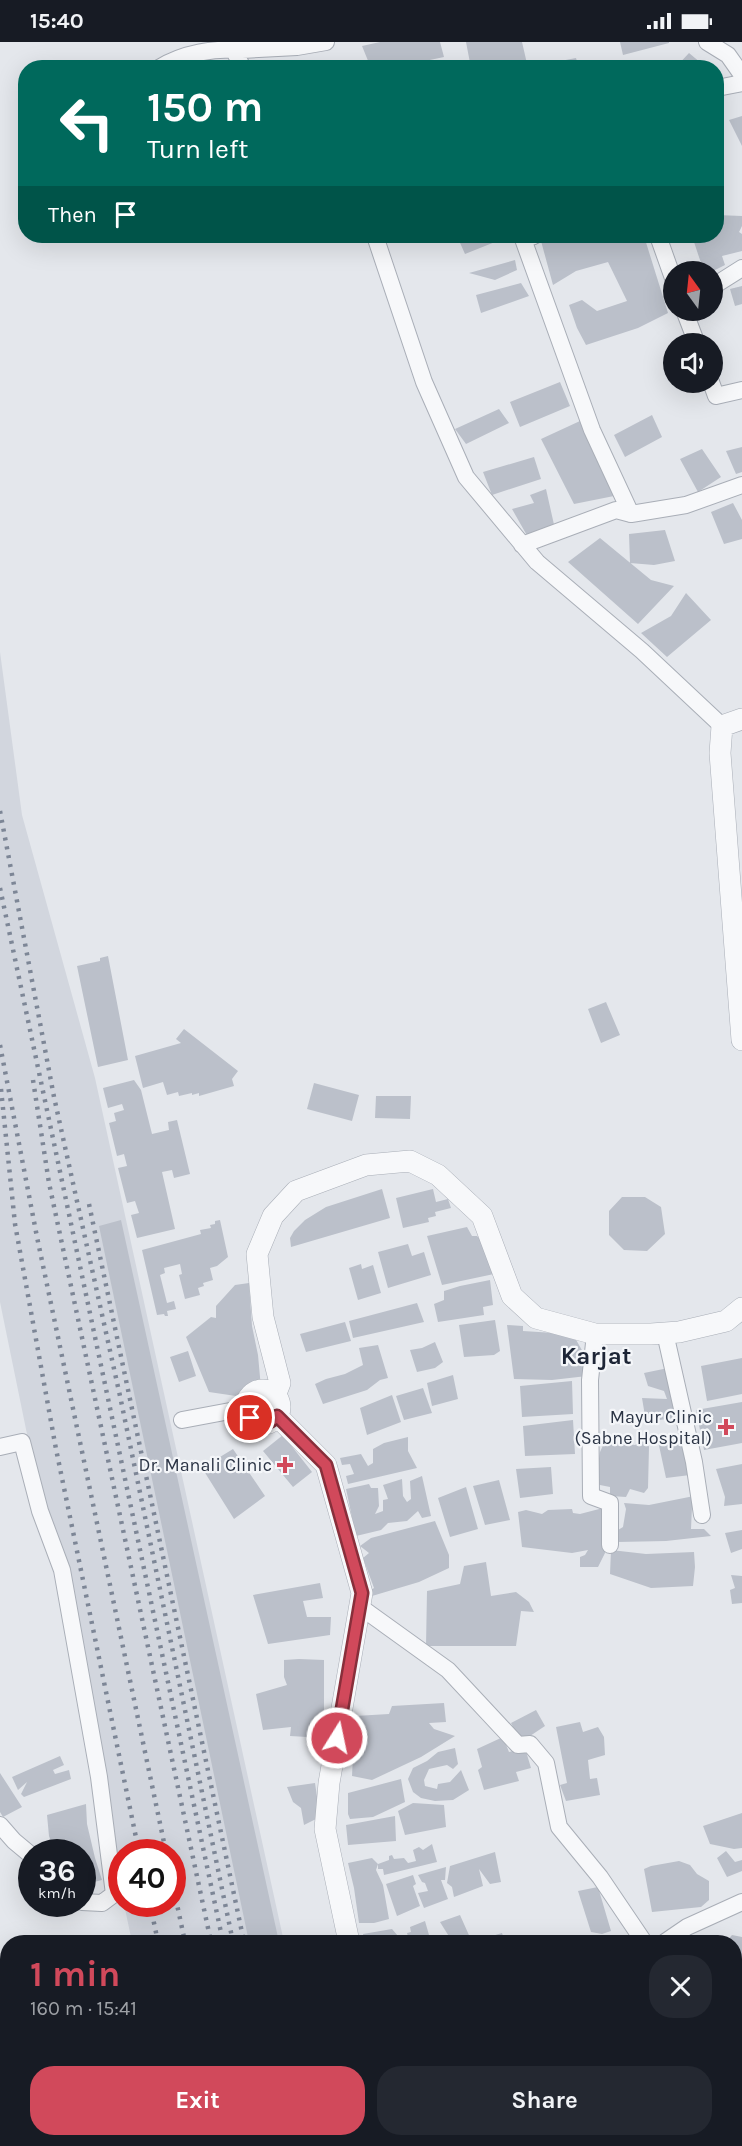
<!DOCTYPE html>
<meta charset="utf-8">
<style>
body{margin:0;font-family:Karla,sans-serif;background:#242831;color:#f1f3f6;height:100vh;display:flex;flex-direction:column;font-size:22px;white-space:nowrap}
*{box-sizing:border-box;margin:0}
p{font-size:20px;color:#9ea1a6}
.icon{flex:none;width:33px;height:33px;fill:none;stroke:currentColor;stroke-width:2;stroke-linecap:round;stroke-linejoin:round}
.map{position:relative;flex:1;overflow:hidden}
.panel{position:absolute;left:0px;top:1893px;width:742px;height:212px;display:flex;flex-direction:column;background:#171b24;border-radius:24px 24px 0 0;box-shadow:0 6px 24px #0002}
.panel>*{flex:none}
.top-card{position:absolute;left:18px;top:18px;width:706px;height:183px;border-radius:24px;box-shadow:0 6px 24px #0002;background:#00695c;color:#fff;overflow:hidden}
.needle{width:39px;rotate:345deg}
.tools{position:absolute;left:663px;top:219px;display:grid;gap:12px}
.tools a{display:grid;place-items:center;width:60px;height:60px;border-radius:50%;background:#171b24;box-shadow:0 6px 24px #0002;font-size:30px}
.speed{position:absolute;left:18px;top:1797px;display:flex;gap:12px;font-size:30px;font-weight:700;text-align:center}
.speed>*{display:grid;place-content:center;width:78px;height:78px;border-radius:50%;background:#171b24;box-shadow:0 6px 24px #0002;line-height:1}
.speed small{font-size:15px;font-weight:400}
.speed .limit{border:9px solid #d22;background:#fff;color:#111}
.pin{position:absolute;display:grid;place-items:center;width:51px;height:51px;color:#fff;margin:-26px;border:3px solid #fff;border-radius:50%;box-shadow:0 2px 6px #0007}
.me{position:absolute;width:66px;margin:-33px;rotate:10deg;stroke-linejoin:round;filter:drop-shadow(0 0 4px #0008)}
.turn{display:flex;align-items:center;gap:21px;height:126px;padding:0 30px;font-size:27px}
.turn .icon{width:78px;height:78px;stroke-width:2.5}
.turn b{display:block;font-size:42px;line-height:51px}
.then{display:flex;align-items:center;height:57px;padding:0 30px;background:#0003;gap:12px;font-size:22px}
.round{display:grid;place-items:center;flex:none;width:63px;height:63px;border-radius:24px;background:#242831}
.summary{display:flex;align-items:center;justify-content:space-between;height:102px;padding:0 30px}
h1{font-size:36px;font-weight:700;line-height:45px;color:#d1495b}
.button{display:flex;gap:12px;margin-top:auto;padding:12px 30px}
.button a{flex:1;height:69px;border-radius:24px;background:#d1495b;color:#fff;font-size:24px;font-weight:700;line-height:69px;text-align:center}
.button a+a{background:#242831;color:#f1f3f6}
.status{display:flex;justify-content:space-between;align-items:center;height:42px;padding:0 30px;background:#171b24;direction:ltr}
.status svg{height:16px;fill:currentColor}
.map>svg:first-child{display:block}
.built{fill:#d2d6de}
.building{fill:#bbc0ca}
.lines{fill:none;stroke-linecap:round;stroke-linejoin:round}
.minor-casing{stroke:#a9aeb7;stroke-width:18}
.tertiary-casing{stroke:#a9aeb7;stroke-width:22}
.minor{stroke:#f7f8fa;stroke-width:16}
.tertiary{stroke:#f7f8fa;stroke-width:21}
.rail{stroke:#7d8696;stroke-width:4.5;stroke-dasharray:3 6;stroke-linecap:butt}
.route-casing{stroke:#882f3b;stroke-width:15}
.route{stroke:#d1495b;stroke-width:10}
.poi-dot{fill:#d1495b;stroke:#f4f6f9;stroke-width:2}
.labels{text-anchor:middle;stroke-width:4.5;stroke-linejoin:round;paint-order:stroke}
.poi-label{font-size:18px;fill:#2b3445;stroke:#f4f6f9;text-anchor:end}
.district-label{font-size:24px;font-weight:bold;fill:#1d2536;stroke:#f4f6f9}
</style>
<div class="status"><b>15:40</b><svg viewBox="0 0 49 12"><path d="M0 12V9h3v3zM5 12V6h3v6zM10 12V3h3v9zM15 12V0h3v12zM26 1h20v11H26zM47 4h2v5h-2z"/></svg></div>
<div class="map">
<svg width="742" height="2104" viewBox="0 0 742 2104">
<rect width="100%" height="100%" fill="#e4e7ec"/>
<!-- built -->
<path class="built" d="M0 610 22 773 95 1036 284 1900H132L124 1862H172V1810H122L121 1852 0 1260Z
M173 2097H327L329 2104H174Z"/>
<!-- building -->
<path class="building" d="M380 0H440L444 15 392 26H371L362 4Z
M466 0H522L528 26H471Z
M620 0H669V1L623 13Z
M689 11 707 26H675Z
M576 16 579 26H551L550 21Z
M742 74V104L729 78Z
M717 173 742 174V184L739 190 742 192V209L722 214 725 223 711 230H704L692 194H717Z
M457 194H510L465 212Z
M574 194H644L668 271 638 286 586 303 577 286 569 263 582 258 597 269 627 259 608 220 576 229 553 243 541 199 556 198Z
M515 218 517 228 495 238 469 231Z
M521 241 529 254 481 271 476 253Z
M742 244V262L735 264 730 247Z
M560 340 570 364 520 385 510 360Z
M499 367 509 381 466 402 455 387Z
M652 373 662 395 625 415 614 393Z
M580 379 614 454 574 462 541 397Z
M742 405V430L736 432 726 409Z
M702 407 721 435 698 450 680 417Z
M534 415 541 437 492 453 483 430Z
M546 447 555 487 529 497 512 467 534 461 530 453Z
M733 461 742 478V497L724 502 711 470Z
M665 488 675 519 654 523 630 521 629 492Z
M600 496 651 538 674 544 638 582 568 520Z
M686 551 711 578 667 615 641 591 671 574Z
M108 914 128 1018 98 1025 77 924 100 919V916Z
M606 960 620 993 601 1001 588 967Z
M184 987 238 1029 232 1037 234 1044 199 1054V1051L192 1053V1051L179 1054 178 1050 167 1053 163 1040 143 1046 135 1014 181 1001 176 997Z
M134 1038 141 1048 152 1092 169 1088 168 1080 177 1078 190 1132 174 1136 172 1128 162 1130 175 1187 137 1196 131 1173 139 1171 135 1159 127 1161 118 1126 127 1124 124 1112 117 1114 109 1081 116 1079 114 1071 124 1068 122 1062 108 1066 103 1046Z
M314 1041 359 1053 352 1079 307 1067Z
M376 1054H411L410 1077 375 1076Z
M382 1147 390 1176 291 1205 290 1196 294 1189 305 1178 326 1165Z
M433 1147 436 1160 448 1157 451 1166 435 1170 436 1174 428 1176 429 1180 403 1186 396 1156Z
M622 1155H645L661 1165 665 1192 647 1209 624 1208 609 1193V1169Z
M121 1178 279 1900H249L99 1184Z
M220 1178 228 1215 217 1224 210 1226 213 1238 203 1241 204 1244 198 1246 200 1253 185 1257 179 1233 182 1232 180 1222 164 1226 165 1231 160 1233 167 1261 174 1259 176 1267 167 1269 168 1274H165L164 1272 157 1273 142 1208 201 1192 200 1188 211 1186 210 1183 215 1182V1179Z
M467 1185 472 1194H477L484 1201 494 1232 442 1243 427 1194Z
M408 1202 412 1214 424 1210 431 1233 388 1246 378 1210Z
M361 1222 362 1227 373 1223 381 1251 358 1258 349 1226Z
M490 1238 493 1263 483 1265 484 1273 438 1280 434 1262 444 1258V1249L460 1244Z
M249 1241 252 1284 258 1313 261 1346 236 1354 209 1350 186 1295 211 1275 216 1276V1264L235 1243Z
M417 1261 424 1280 353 1296 349 1279Z
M495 1278 500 1309 494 1313 464 1315 459 1283Z
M345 1280 351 1299 306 1310 300 1292Z
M507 1283 523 1284V1289L554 1291 575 1296 583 1310 587 1334 552 1338 514 1337Z
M435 1300 443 1320 435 1326 417 1330 410 1308 422 1306Z
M378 1303 388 1336 380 1338 367 1348 323 1362 315 1342 326 1337 345 1332 363 1323 359 1306Z
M188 1309 196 1334 179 1340 170 1315Z
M742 1316V1352L707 1359 701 1324Z
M673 1325 680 1375 646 1380 642 1356 667 1357 664 1349 648 1344 644 1331Z
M453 1333 458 1357 432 1364 427 1341Z
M572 1339 573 1372 522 1375 520 1344Z
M423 1346 432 1371 404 1378 396 1354Z
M392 1353 401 1380 367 1393 360 1366Z
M742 1360V1401L704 1408 696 1368Z
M573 1378 575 1412 525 1414 523 1384Z
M283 1393 312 1430 293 1445 263 1409Z
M672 1393 682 1399 690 1433 666 1436 658 1399Z
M408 1395V1409L417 1426 348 1442 346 1434 354 1432 350 1422 342 1423 340 1416 361 1412 368 1424 373 1421V1407L384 1401Z
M646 1396 649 1405 648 1446 644 1451 630 1447 626 1455 610 1454V1445L595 1442 600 1410 605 1399 635 1403Z
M233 1407 265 1454 234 1477 202 1426Z
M742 1422V1462L724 1464 725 1455 716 1427Z
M551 1425 553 1452 520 1456 516 1427Z
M422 1434 431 1474 422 1476 418 1469 407 1479 388 1481 381 1488 356 1494 346 1447 369 1442 371 1446H378L379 1464 375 1472 383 1469V1458L388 1457 383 1443 402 1437 403 1454 407 1460 411 1457 410 1439Z
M499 1438 510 1478 485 1483 473 1444Z
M466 1445 478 1487 450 1495 438 1456Z
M694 1454 699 1462 692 1465 691 1487H704L711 1494 666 1499 617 1500 618 1488 623 1485 626 1467 624 1461 649 1463Z
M603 1466 605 1511 598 1525H580V1515L585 1513 588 1508 572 1511 522 1505 518 1470 526 1468 542 1472 548 1468 572 1467 573 1471 580 1472Z
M435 1479 449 1513V1526L419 1540 372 1554 368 1550 374 1546 363 1516 369 1511 360 1504 371 1496Z
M742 1488V1507L731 1511 725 1491Z
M611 1508 646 1512 694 1510 695 1525 693 1544 651 1546 610 1532Z
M486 1520 491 1554 516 1550 529 1560 534 1570 521 1569 516 1604H426L427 1549 460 1542 464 1524Z
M731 1533 742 1534V1561L732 1562 730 1548 735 1546Z
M320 1541 323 1556 303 1559 307 1575H331L330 1593 268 1602 253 1553Z
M299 1617 324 1618V1696L290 1694 291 1685 263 1688 256 1652 287 1643 284 1635V1618Z
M444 1661 446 1680 429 1681 434 1687 455 1694 421 1715 372 1738 352 1734 355 1674 389 1672 392 1664Z
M536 1668 545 1684 521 1700 511 1681Z
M580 1680 583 1690 598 1685 604 1695 605 1713 588 1718 590 1737 597 1736 600 1753 566 1759 560 1743 567 1741 556 1685Z
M503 1695 509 1710 525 1706 531 1726 516 1730 519 1739 484 1748 478 1728 482 1725 477 1707Z
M455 1706 458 1722 453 1727 447 1723 429 1727 424 1738 425 1744 437 1747 438 1742 450 1740 461 1728 469 1748 453 1758 435 1759 421 1756 413 1750 408 1737 413 1726 427 1719 438 1710Z
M60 1714 64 1723 53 1728 55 1732 69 1728 71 1737 24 1755 21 1752 27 1740 18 1748 12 1735Z
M0 1731 22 1765 3 1775 0 1770Z
M401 1737 405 1760 373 1775 350 1777 348 1772V1751Z
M315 1741 320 1775 304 1783 301 1766 293 1760 287 1745Z
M413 1761 444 1763 446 1785 405 1793 398 1769Z
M86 1762 87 1782 95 1816 102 1838 82 1843V1810H80L79 1807 67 1810 61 1805 54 1808 49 1794 47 1773Z
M742 1771V1806L734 1807 710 1802 703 1784Z
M395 1774 396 1799 348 1803 346 1783Z
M432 1802 437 1820 384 1833 383 1827H378V1822L389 1818V1814L392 1813 394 1817 404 1816 408 1821 416 1819 413 1808 419 1805 423 1808Z
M726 1809 735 1820 742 1818V1829L727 1835 717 1816Z
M495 1810 501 1840 490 1842 479 1827 483 1844 454 1855 452 1845 447 1841 450 1824Z
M372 1816 378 1822 376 1828 383 1843 389 1877 374 1881H359L354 1846 348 1821Z
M679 1819 690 1823 697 1832 709 1839V1858L701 1865 652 1870 644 1827 651 1824Z
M446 1825 445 1838H441L448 1857 424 1866 418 1851 428 1849 425 1841 422 1840 418 1833Z
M413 1833 416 1842 413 1844 420 1864 397 1874 386 1842Z
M598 1845 611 1889 602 1892 591 1890 578 1849Z
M460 1873 472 1900 502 1891 505 1900H445L450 1896 440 1880Z
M425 1879 431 1900H407L409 1898 407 1891 411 1890 410 1885Z
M392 1887 398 1894 399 1900H365L363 1892Z
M732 1893 742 1895V1919L738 1916 735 1917V1900H726Z
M742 1990V2021L735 2024V1993Z
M735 2076 742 2089V2098L724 2104H701L697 2097H735Z
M290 2097H322L323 2104H292Z
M414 2097H438L440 2104H404L403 2098Z
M465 2097H499L501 2104H467Z
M525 2097H553L556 2104H510V2100Z
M569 2097H583L584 2104H569Z"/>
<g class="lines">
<!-- minor casing -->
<g class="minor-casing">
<path id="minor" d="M240 0 242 8 297 5 326 0
M707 0 728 13 742 33
M233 7 243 26
M159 26C183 11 214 6 242 8
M717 46 742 41
M375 194 424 340 466 435 537 520 642 609 722 684
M534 194 523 197 592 388 631 472 686 463 742 443
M658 194 674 239
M712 245 742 226
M684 268 697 302
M711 340 716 354 742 348
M522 503 616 468 631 472
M665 1291 694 1420 702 1473
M595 1292 590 1338 591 1454 610 1461V1503
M182 1378 246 1366
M0 1405 22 1400 40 1469 62 1528 99 1735 114 1852 102 1861 82 1860
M359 1564 448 1628 518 1703 530 1702 546 1721 559 1785 600 1835 644 1900
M0 1783 14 1799 32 1814
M665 1900 687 1885 742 1860
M735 2035 742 2045"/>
</g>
<!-- tertiary casing -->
<g class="tertiary-casing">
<path id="tertiary" d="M742 677 722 684 720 711 742 998
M246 1365a17 17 0 1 1 34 0a17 17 0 1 1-34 0Z
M275 1354 280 1341 263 1275 257 1212 273 1174 296 1149 366 1123 410 1119 438 1133 482 1174 512 1254 536 1276 595 1292H651L679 1290 726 1279 742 1266
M277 1374 326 1423 362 1551 329 1741 325 1787 349 1900
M388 2097 389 2104"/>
</g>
<!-- minor -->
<use href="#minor" class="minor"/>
<!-- tertiary -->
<use href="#tertiary" class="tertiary"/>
<!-- rail -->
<path class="rail" d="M0 769 54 1055 120 1354 233 1900
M0 846 223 1900
M0 1003 37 1195 166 1810
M33 1038 49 1141 211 1900
M1 1047 15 1182 56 1407 139 1810
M89 1162 244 1900
M172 1839 185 1900
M150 1862 158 1900
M199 2097 201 2104
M253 2097 255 2104
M264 2097 266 2104
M275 2097 276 2104
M285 2097 286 2104"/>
</g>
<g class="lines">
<!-- route casing -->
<g class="route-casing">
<path id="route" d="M250 1376C258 1384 269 1383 277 1374L326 1423 362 1551 337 1696"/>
</g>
<!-- route -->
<use href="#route" class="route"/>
</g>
<!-- markers -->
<g class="poi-dot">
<path d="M723 1376h6v6h6v6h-6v6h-6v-6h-6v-6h6z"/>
<path d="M282 1414h6v6h6v6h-6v6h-6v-6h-6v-6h6z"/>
</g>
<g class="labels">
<!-- poi labels -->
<g class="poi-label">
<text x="712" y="1381">Mayur Clinic<tspan x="712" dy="21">(Sabne Hospital)</tspan></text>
<text x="272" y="1429">Dr. Manali Clinic</text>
</g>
<!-- district labels -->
<g class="district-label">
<text x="596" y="1322">Karjat</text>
</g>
</g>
</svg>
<div class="tools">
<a><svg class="needle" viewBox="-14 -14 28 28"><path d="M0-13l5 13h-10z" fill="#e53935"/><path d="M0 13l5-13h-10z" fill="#9ea1a6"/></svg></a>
<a><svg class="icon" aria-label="sound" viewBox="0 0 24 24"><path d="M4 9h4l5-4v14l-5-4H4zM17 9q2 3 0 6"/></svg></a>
</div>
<div class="speed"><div>36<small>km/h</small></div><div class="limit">40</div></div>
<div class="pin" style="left:250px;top:1376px;background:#d93025"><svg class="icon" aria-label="arrive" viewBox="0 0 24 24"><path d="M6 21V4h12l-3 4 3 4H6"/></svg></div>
<svg class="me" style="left:337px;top:1696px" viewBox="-20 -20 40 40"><circle r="17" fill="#d1495b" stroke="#fff" stroke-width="3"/><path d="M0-11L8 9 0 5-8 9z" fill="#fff"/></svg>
<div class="top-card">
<div class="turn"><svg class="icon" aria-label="left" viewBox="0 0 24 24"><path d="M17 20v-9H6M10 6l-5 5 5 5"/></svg><div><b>150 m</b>Turn left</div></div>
<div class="then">Then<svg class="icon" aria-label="arrive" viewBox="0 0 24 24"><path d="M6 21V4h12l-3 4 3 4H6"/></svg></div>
</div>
<section class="panel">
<div class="summary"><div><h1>1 min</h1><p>160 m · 15:41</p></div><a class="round"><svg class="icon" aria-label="close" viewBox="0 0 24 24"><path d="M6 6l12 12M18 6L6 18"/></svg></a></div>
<div class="button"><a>Exit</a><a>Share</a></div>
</section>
</div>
